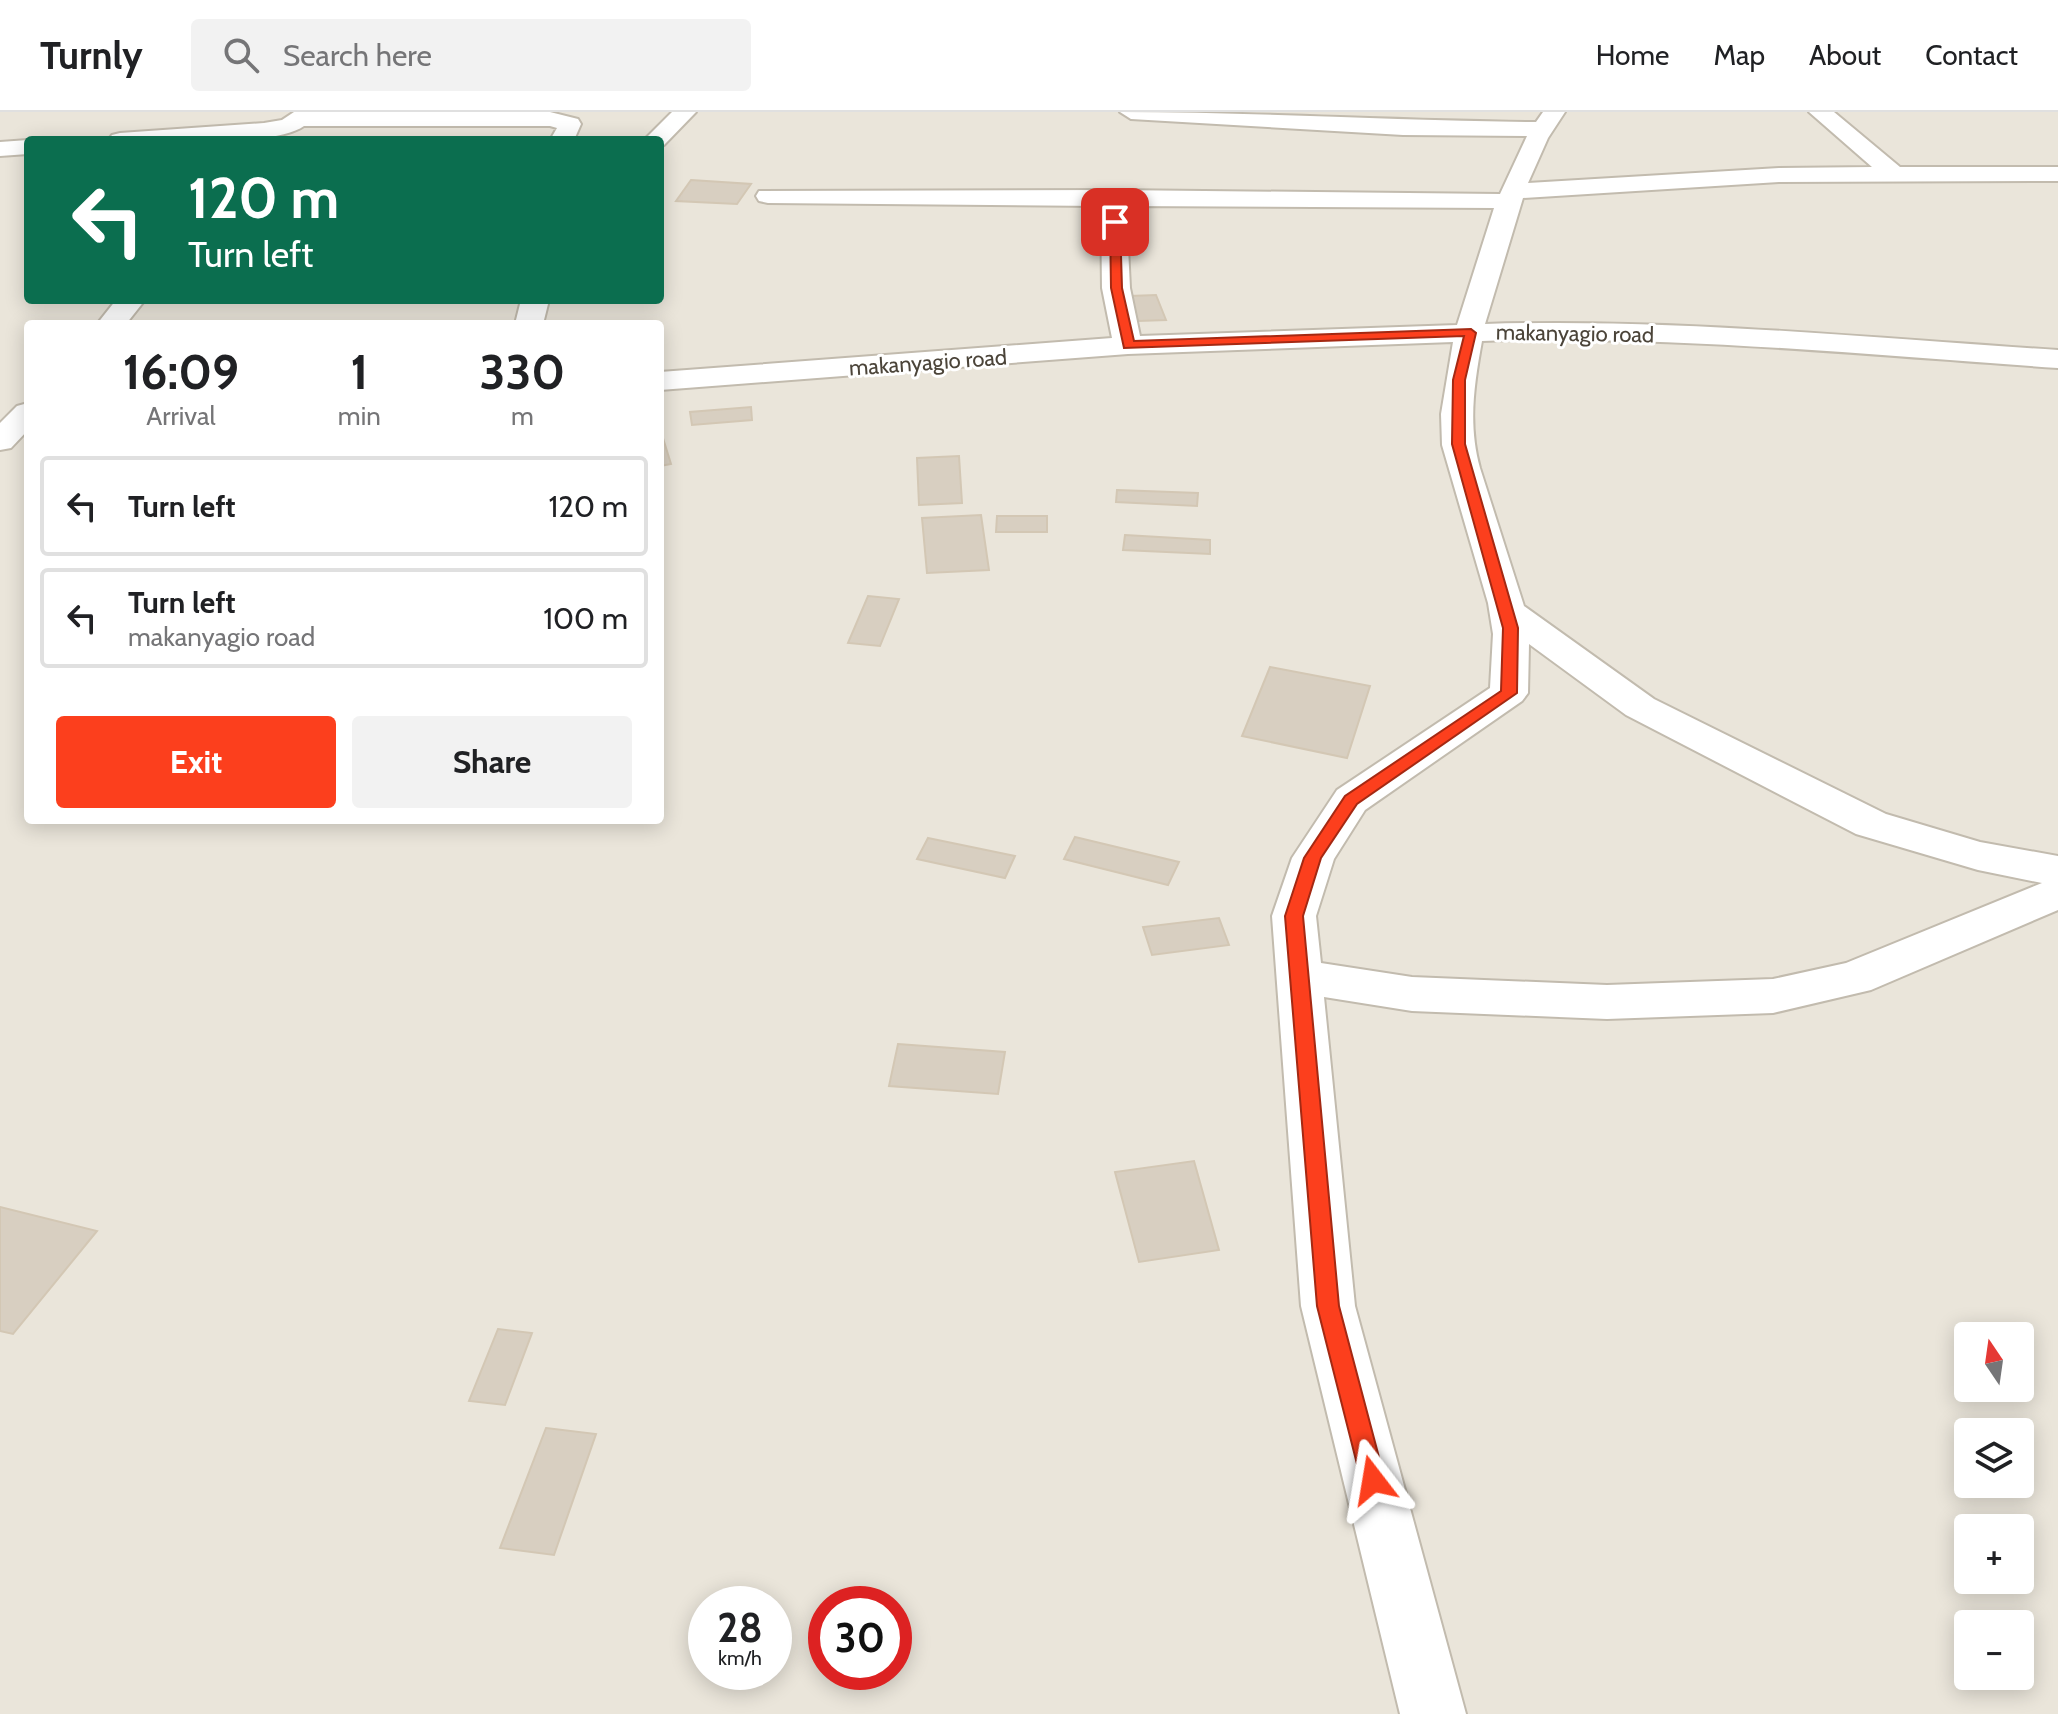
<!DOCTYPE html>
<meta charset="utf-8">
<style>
body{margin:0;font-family:Cabin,sans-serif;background:#f2f2f2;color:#202124;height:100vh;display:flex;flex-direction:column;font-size:30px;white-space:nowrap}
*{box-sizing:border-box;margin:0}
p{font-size:26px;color:#757577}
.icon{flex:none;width:44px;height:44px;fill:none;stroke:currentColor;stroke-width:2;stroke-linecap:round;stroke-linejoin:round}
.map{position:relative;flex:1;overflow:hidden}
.side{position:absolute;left:24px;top:208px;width:640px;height:504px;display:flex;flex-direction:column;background:#fff;border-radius:8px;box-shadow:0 4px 20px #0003}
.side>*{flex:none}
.guide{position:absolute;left:24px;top:24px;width:640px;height:168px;border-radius:8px;box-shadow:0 4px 20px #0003;background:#0b6e4f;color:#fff;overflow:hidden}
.needle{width:52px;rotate:347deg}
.buttons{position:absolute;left:1954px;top:1210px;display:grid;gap:16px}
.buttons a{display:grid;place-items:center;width:80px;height:80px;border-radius:8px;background:#fff;box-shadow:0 4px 20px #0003;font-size:40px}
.speed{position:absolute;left:688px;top:1474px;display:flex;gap:16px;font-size:40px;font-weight:700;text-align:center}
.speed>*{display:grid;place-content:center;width:104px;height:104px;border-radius:50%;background:#fff;box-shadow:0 4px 20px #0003;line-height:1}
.speed small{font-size:20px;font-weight:400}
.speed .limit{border:12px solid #d22;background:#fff;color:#111}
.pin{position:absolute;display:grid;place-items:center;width:68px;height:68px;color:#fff;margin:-34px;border-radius:16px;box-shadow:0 4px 12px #0006}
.me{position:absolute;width:88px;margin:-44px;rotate:346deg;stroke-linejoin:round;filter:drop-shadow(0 0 6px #0008)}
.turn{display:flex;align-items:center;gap:28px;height:168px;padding:0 32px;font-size:36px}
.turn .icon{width:104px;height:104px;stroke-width:2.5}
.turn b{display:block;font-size:56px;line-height:68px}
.eta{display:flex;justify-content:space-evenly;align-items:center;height:136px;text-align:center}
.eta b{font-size:48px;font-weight:800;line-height:56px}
.action{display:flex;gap:16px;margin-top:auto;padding:16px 32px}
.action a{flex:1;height:92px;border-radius:8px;background:#fc3f1d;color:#fff;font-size:32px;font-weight:800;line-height:92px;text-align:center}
.action a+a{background:#f2f2f2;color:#202124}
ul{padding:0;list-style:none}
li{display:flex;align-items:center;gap:24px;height:100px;margin:0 16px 12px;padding:0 16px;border:4px solid #e0e0e0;border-radius:8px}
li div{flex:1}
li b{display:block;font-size:30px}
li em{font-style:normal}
header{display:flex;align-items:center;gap:48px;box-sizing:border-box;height:112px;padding:0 40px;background:#fff;border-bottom:2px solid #e0e0e0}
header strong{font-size:38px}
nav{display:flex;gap:44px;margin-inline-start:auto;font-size:28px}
.search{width:560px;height:72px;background:#f2f2f2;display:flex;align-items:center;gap:20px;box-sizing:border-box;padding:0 28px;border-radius:8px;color:#757577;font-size:30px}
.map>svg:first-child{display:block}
.residential{fill:#eae5da;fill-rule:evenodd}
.building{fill:#d8cfc1;stroke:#d3c7b4;stroke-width:2}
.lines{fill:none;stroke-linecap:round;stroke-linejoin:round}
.minor-casing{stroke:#c2bbae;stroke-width:4}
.minor{fill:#fff;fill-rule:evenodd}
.route{fill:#fc3f1d;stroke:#a42913;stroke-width:2}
.labels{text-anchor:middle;stroke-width:6;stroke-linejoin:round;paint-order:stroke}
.far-street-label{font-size:22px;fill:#4b4439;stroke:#fff}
</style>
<header>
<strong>Turnly</strong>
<div class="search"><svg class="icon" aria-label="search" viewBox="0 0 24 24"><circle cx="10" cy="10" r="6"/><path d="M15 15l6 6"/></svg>Search here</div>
<nav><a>Home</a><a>Map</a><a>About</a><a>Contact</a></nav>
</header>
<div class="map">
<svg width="2058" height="1602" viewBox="0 0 2058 1602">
<rect width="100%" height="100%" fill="#f6f3ec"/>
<!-- residential -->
<path class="residential" d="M0 0H2058V1602H0ZM28 28H660V188H28ZM28 212H660V708H28ZM1968 1224H2020V1276H1968ZM1968 1320H2020V1372H1968ZM1968 1416H2020V1468H1968ZM706 1492H774V1560H706ZM826 1492H894V1560H826ZM1968 1512H2020V1564H1968Z"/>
<!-- building -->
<path class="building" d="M691 68 751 72 737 92 676 89Z
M1156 183 1166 208 1138 209 1130 184Z
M751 295 752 308 692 313 690 300Z
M660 323H662L671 352 660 354Z
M959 344 962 391 919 393 917 346Z
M1117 378 1198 381 1197 394 1116 390Z
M981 403 989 458 927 461 922 406Z
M997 404H1047V420H996Z
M1125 423 1210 428V442L1123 438Z
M868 484 899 487 880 534 848 531Z
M1270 555 1370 574 1347 646 1242 624Z
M1075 725 1179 750 1168 773 1064 747Z
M928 726 1015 744 1005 766 917 747Z
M1219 806 1229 833 1152 843 1143 815Z
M898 932 1005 940 998 982 889 974Z
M1194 1049 1219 1138 1139 1150 1115 1060Z
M0 1095 97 1119 13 1222 0 1219Z
M498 1217 532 1221 505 1293 469 1289Z
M546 1316 596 1322 554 1443 500 1436Z"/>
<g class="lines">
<!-- minor casing -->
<g class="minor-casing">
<path id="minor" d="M294 0H550L578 7 581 12 574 28H550L557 16 550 14H304C274 36 150 28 108 28L112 23 120 21 264 11 282 8Z
M672 0H696L664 33 660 34V28H644Z
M1120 0C1259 0 1397 9 1536 10L1543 0H1565L1548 26 1528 71 1779 56 1872 55 1809 0H1834L1900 55H2058V69L1779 70 1523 86 1485 212C1676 206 1868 226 2058 238V256C1866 243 1674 223 1482 229 1474 273 1468 313 1480 356L1524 494 1654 587 1886 702 1980 730 2058 744V798L1871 878 1773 901 1607 907 1412 899 1324 885 1355 1194 1466 1602H1400L1301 1194 1272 804 1292 746 1337 678 1490 576 1493 522 1488 491 1442 333 1441 302 1453 230 1128 242 660 278V260L1112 226 1102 176 1101 94 768 91 759 89 756 84 759 79 1113 78 1500 82 1527 24 1403 23 1131 7ZM1126 94 1494 96 1457 213 1140 224 1130 176ZM1529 532 1626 603 1856 722 1978 758 2042 771 1846 851 1773 867 1607 873 1412 865 1321 851 1316 804 1334 747 1365 698 1522 589 1528 581Z
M28 28V42L0 44V30Z
M116 188H145L126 212H97Z
M521 188H549L543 212H515Z
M28 291V318L11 336 0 338V311L17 294Z"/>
</g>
<!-- minor -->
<use href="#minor" class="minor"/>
</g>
<!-- route -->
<path class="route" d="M1115 106 1120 110 1122 176 1134 229 1471 217 1476 221 1465 268V332L1518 516 1517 581 1357 692 1321 746 1303 804 1339 1194 1385 1368 1382 1376 1373 1380 1365 1376 1361 1368 1317 1194 1285 804 1304 746 1345 684 1501 579 1503 516 1452 332 1453 268 1464 224 1124 236 1111 176 1110 110Z"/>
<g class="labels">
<!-- far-street labels -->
<g class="far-street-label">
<text transform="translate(1575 221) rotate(1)" y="8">makanyagio road</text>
<text transform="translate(928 250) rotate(-4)" y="8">makanyagio road</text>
</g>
</g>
</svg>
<div class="buttons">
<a><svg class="needle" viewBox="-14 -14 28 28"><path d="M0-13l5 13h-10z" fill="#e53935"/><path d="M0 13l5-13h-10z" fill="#757577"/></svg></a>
<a><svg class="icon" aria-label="layers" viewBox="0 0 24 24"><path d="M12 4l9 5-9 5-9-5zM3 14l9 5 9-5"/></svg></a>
<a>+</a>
<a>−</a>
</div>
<div class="speed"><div>28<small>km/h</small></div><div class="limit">30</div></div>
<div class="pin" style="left:1115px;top:110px;background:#d93025"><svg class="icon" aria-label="arrive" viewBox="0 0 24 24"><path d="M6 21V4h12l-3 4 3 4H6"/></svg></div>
<svg class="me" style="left:1373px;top:1368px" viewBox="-20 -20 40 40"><path d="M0-17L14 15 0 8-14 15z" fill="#fc3f1d" stroke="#fff" stroke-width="4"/></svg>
<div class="guide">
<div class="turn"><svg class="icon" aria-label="left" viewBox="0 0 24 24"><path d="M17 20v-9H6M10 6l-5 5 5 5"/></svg><div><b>120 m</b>Turn left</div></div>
</div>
<section class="side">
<div class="eta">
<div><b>16:09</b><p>Arrival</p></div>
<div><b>1</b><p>min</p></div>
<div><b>330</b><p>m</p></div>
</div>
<ul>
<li><svg class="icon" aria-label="left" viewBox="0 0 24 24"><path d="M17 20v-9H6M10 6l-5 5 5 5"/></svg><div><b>Turn left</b></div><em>120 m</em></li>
<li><svg class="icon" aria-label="left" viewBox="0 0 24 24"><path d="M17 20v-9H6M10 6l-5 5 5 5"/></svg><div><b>Turn left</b><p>makanyagio road</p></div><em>100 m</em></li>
</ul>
<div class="action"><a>Exit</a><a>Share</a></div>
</section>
</div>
